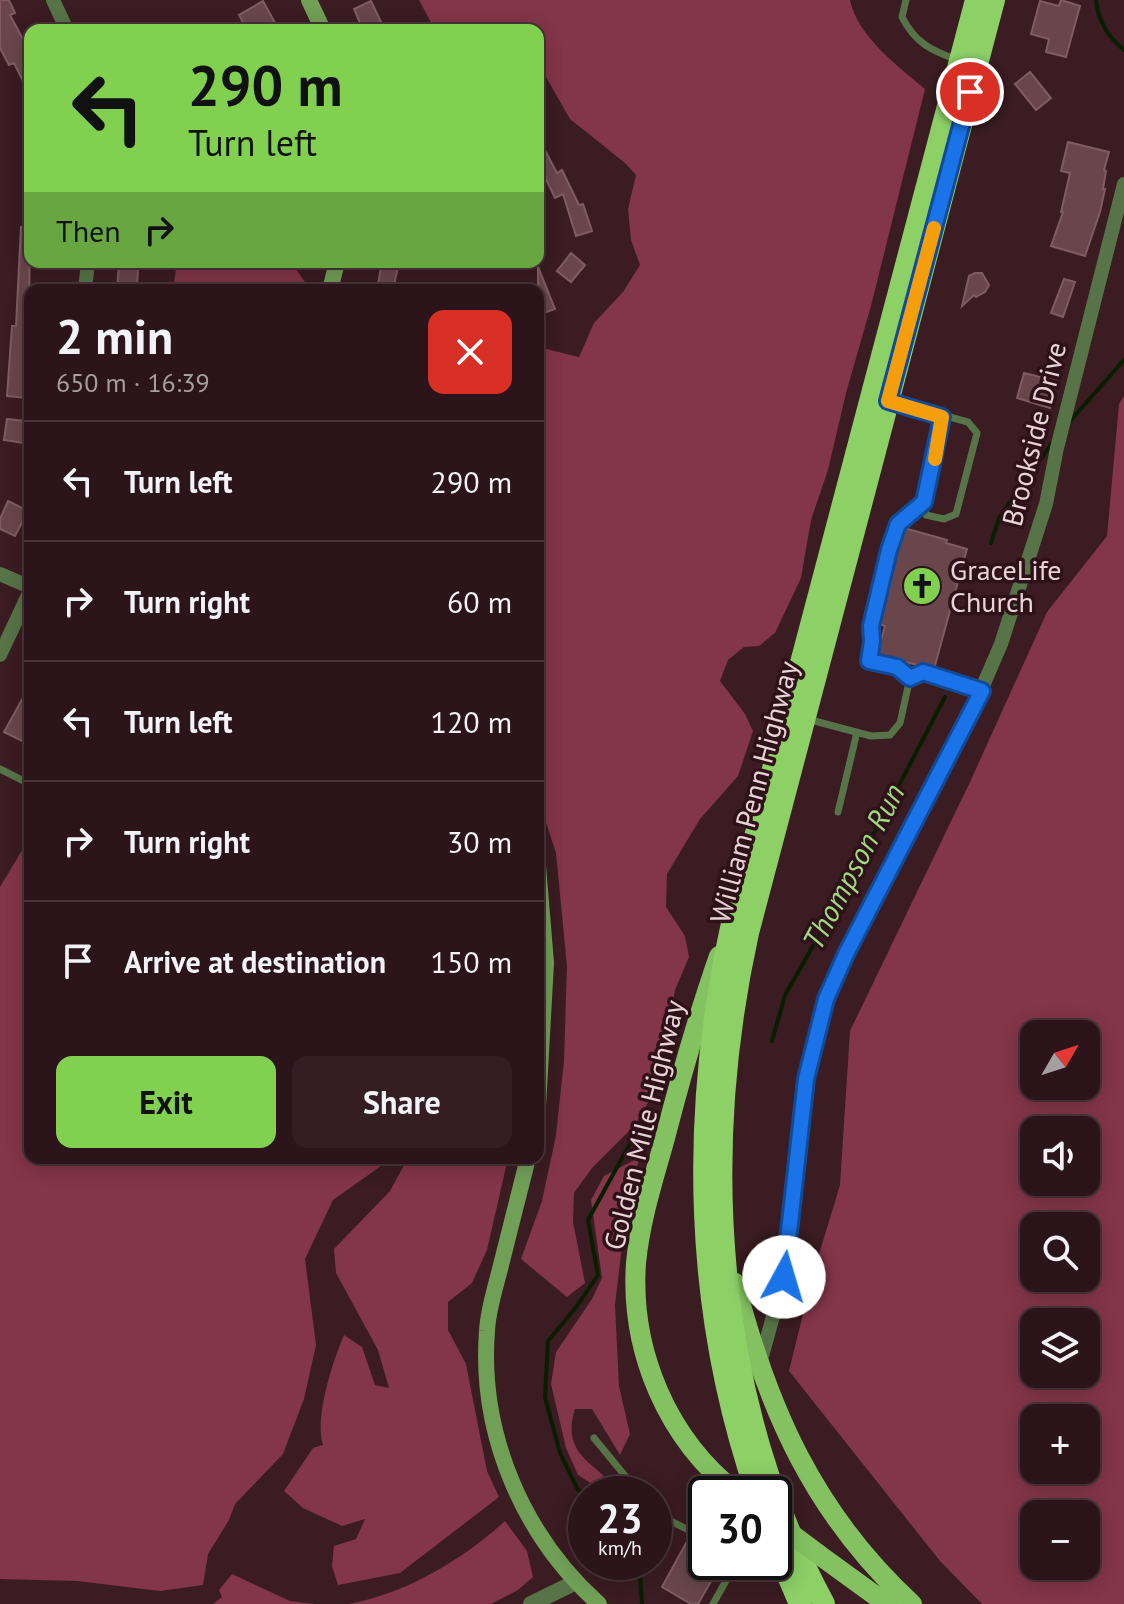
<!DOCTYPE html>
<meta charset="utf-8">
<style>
body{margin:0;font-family:"PT Sans",sans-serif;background:#341e23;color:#f1f3f6;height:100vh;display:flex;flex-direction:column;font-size:30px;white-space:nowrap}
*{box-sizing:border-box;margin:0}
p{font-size:26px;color:#a69fa2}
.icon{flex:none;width:44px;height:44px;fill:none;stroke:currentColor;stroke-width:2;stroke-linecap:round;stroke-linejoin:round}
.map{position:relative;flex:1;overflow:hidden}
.details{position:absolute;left:24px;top:284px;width:520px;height:880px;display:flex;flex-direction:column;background:#2c151a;border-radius:16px;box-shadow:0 4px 20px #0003,0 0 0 2px #483439}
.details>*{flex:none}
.guide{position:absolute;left:24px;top:24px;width:520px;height:244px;border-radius:16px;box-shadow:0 4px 20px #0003,0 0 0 2px #483439;background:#81d050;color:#111;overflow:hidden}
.needle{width:52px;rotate:51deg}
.fabs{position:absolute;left:1020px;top:1020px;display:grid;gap:16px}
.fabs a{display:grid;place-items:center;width:80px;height:80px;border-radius:16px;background:#2c151a;box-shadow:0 4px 20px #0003,0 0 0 2px #483439;font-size:40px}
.speed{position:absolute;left:568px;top:1476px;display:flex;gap:16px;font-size:40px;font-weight:700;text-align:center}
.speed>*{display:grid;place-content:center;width:104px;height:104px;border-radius:50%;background:#2c151a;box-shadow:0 4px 20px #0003,0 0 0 2px #483439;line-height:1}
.speed small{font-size:20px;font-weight:400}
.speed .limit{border:4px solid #111;border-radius:12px;background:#fff;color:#111}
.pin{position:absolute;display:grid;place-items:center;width:68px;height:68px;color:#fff;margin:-34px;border:4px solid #fff;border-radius:50%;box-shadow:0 2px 8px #0007}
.me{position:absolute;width:88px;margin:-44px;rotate:6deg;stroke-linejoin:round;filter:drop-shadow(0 0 6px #0008)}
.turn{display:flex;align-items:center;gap:28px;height:168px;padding:0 32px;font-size:36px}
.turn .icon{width:104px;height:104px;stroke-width:2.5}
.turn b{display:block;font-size:56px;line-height:68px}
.then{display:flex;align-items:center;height:76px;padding:0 32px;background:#0003;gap:16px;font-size:30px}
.round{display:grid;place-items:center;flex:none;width:84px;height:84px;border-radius:16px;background:#341e23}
.overview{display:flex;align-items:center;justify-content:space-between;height:136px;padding:0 32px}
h1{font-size:48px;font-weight:700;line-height:60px}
.primary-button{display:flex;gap:16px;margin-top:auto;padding:16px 32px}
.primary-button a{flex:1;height:92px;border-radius:16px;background:#81d050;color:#111;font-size:32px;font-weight:700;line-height:92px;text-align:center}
.primary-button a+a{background:#341e23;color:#f1f3f6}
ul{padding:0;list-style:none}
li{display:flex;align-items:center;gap:24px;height:120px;padding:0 32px;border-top:2px solid #483439}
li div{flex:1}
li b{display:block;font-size:30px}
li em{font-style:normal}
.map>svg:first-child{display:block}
.forest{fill:#833549;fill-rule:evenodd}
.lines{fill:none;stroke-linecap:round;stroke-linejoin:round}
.stream{stroke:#091e00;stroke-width:4}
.building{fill:#68464c;stroke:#7f5c62;stroke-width:2}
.service{stroke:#567447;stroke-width:7}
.minor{stroke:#567447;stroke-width:14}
.tertiary{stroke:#567447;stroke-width:16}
.secondary{stroke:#709f56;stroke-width:16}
.primary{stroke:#84c161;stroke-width:20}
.trunk{stroke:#8cd066;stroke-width:22}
.primary-bridge{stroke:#84c161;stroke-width:20}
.route-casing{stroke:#114b97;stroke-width:20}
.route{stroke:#1a73e8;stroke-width:14}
.slow{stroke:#f59e0b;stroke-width:14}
.labels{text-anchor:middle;stroke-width:7;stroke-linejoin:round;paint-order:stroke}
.street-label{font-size:28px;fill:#e9d4d7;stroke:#2f1219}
.poi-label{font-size:28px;fill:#e9d4d7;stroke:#2f1219;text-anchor:start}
.water-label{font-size:30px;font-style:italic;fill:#9edb7d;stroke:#2f1219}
</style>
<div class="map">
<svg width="1124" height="1604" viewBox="0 0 1124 1604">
<rect width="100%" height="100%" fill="#3a1c22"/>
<!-- forest -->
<path class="forest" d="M419 0H850C858 37 897 65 925 89L871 306 846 393 828 470 811 520 801 578 775 633 759 646 744 647 728 660 720 681 745 714 753 731 738 776 700 819 667 874 666 907 685 936 689 957 675 990 667 1036 653 1094 635 1125 592 1168 574 1193 573 1222 585 1283 567 1297 521 1259 542 1201 556 1135 564 1061 567 966 556 853 538 798V347L579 357 594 323 623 292 640 265 631 240 628 209 636 175 625 163 570 119 538 63V30H435Z
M177 262H280L293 265 307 285 306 290H173Z
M1124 396V1604H982L940 1561 789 1371 813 1274 840 1185 850 1031 970 782 1047 612 1107 536 1119 404ZM1034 1034H1086V1086H1034ZM1034 1130H1086V1182H1034ZM1034 1226H1086V1278H1034ZM1086 1322V1374H1034V1322ZM1034 1418H1086V1470H1034ZM1034 1514H1086V1566H1034Z
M30 837V1158H383L381 1166 333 1200 305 1259 316 1345 304 1399 283 1454 235 1504 229 1520 208 1554 203 1585 160 1591 77 1581 0 1579V887Z
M640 1157 628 1195 615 1305 619 1386 630 1434 620 1455 592 1409H575C560 1456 597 1463 622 1494H607L578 1475 566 1448 551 1384 556 1352 592 1299 602 1278 591 1200 604 1176Z
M408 1158H508L487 1250 472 1283 448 1302V1330L466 1364 487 1471 499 1497 400 1573 338 1585 332 1566 334 1546 356 1539 365 1519 342 1526 303 1508 284 1491 313 1448 323 1445C314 1419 333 1360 344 1335L362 1347 375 1385 389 1388 378 1350 336 1273 334 1249 390 1191Z
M505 1521 527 1551 533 1577 518 1590 491 1604H349C407 1593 462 1560 505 1521Z
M232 1574 290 1601 315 1604H213L222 1597 219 1590Z"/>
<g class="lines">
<!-- stream -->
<path class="stream" d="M1096 0C1098 20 1108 37 1124 50
M1070 421 1124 360
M991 543 999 518 1052 443
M772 1041 785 995 837 904 945 697
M587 1494 578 1490 560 1453 545 1397 548 1341 577 1306 598 1275 588 1220 637 1131
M639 1562 642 1604"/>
</g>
<!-- building -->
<path class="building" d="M0 0H9L15 13 10 15 24 41 30 38V95L14 63 9 65 0 48Z
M1061 0 1080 6 1066 57 1046 52 1049 39 1031 34 1040 1 1059 6Z
M263 1 279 30H247L239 15Z
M371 1 383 26 375 30H363L354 9Z
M1030 72 1051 98 1036 110 1015 84Z
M538 137 557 173 562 170 579 205 583 204 592 231 576 236 563 194 555 198 538 163Z
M1068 142 1109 152 1104 170 1106 171 1103 189H1105L1100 212 1085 256 1051 246 1063 212H1061L1070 173 1061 171Z
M21 227 30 228 28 398 7 396 12 326H16Z
M571 253 585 265 571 282 557 271Z
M382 262H399L393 290H377Z
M119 266 138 267 137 288 117 287Z
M538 267 555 309 544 313 538 298Z
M975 273H982L989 285 985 292 976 297 974 295 962 306 969 276Z
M1064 279 1075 282 1063 317 1051 313Z
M1024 373 1057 381 1050 408 1017 398Z
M7 419 26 421 24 443 4 440Z
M8 501 28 511 15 536 0 529V519Z
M904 528 947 540 946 543 967 549 934 669 877 655 885 626 878 624Z
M30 685V745L4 732Z
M686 1543 706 1554V1562H722L698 1604H691L662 1587Z"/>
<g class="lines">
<!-- service -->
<path class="service" d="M906 0 902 17C915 43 932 51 958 60
M891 401 968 422 977 433 956 514 944 519 926 515 924 502 942 417
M910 678 897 667 869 661 872 641 871 626 898 524 924 502
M910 678 923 672 982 691
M807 719 871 736 890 735 900 723 910 678
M0 769 30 784
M838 812 857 732
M594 1438 640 1494
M654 1509 663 1517 706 1539
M713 1604 732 1570 729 1562"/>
<!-- minor -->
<path class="minor" d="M53 0 67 30
M85 290 88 262
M0 574 30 587
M0 655 30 591
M759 1367 784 1277 806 1079 818 1024 846 954 966 725 1001 644 1046 504 1057 448 1124 184"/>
<!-- tertiary -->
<path class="tertiary" d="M531 1604 576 1582"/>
<!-- secondary -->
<path class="secondary" d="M309 0 323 30
M330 290 337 262
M538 866 546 963 538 1106
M528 1158C519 1194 510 1229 501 1265 496 1286 488 1309 487 1331 479 1434 523 1536 599 1604"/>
<!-- primary -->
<path class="primary" d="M719 956C698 1016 681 1076 665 1138 654 1178 640 1220 636 1263 630 1351 667 1439 738 1494
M735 1283C768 1409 814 1514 912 1604
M818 1554 887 1604"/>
<!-- trunk -->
<path class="trunk" d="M757 1494C694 1311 690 1117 731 928L976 0
M774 1543 800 1604
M824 1604C714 1400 699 1156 748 933L994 0"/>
<!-- primary-bridge -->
<path class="primary-bridge" d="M774 1521 818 1554"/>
</g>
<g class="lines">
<!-- route casing -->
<g class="route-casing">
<path id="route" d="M784 1277 806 1079 826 999 846 954 982 691 923 672 910 678 897 667 869 661 872 641 871 626 889 550 898 524 924 502 942 417 888 401 970 92"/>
</g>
<!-- route -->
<use href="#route" class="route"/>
<!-- slow -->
<path class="slow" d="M934 228 888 401 942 417 935 459"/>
</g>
<!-- icons -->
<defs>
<g id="church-disc" transform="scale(2)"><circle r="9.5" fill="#81d050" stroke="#2f1219"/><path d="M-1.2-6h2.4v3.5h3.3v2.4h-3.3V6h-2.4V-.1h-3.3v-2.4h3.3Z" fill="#111"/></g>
</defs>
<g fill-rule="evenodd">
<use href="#church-disc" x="922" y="586"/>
</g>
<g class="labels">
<!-- street labels -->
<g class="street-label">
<text transform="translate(1034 434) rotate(-76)" y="10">Brookside Drive</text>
<text transform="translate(754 792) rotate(-75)" y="10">William Penn Highway</text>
<text transform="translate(644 1125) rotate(-76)" y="10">Golden Mile Highway</text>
</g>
<!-- poi labels -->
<g class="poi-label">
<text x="950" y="580">GraceLife<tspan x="950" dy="32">Church</tspan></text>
</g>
<!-- water labels -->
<g class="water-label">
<text transform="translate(854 867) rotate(-62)" y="10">Thompson Run</text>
</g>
</g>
</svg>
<div class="fabs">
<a><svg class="needle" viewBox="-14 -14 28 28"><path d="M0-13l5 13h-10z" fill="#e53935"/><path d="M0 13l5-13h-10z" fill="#a69fa2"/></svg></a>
<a><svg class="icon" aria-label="sound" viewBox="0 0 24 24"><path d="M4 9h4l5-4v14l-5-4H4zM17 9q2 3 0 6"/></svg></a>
<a><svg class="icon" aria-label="search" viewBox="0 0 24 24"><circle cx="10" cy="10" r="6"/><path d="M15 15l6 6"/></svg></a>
<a><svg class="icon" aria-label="layers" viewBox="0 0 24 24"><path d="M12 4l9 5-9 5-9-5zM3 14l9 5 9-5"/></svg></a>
<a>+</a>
<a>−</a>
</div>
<div class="speed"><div>23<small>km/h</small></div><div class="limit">30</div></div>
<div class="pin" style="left:970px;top:92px;background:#d93025"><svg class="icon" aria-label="arrive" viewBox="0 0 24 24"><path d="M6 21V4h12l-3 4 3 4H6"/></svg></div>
<svg class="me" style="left:784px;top:1277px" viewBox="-20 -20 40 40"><circle r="19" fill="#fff"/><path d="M0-13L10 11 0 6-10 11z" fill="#1a73e8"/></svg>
<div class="guide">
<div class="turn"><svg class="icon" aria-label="left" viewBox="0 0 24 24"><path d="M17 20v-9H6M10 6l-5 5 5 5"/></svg><div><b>290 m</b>Turn left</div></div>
<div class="then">Then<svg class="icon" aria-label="right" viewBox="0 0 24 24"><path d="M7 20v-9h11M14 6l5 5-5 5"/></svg></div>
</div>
<section class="details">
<div class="overview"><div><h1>2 min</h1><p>650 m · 16:39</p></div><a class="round" style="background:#d93025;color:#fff"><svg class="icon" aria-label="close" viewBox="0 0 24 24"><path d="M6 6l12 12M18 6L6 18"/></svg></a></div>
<ul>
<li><svg class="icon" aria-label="left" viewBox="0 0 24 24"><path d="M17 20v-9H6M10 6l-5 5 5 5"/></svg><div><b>Turn left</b></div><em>290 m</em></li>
<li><svg class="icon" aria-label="right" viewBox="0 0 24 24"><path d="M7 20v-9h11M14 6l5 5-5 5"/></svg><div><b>Turn right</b></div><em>60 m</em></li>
<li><svg class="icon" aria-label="left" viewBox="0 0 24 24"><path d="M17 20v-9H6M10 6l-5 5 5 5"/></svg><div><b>Turn left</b></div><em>120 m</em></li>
<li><svg class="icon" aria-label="right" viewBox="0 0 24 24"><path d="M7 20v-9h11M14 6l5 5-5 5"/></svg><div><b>Turn right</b></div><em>30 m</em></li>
<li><svg class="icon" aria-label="arrive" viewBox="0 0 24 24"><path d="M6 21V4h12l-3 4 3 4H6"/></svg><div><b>Arrive at destination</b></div><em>150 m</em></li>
</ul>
<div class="primary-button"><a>Exit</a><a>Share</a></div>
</section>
</div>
